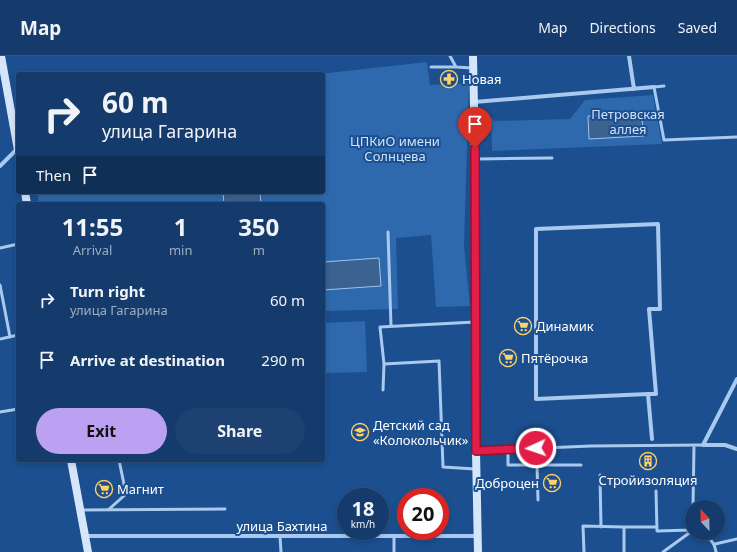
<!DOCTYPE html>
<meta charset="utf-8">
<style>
body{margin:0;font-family:"Noto Sans",sans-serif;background:#1d4271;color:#f1f3f6;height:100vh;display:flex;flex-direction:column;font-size:15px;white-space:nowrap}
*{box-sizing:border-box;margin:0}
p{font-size:13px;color:#9dadc1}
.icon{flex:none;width:22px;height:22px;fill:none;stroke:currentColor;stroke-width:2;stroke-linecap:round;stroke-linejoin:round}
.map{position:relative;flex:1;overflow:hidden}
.side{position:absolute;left:16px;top:146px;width:309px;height:260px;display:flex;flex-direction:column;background:#143b6b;border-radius:4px;box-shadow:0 2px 6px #0003,0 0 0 1px #33557e}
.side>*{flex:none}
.guide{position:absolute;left:16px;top:16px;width:309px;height:122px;border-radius:4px;box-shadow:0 2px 6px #0003,0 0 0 1px #33557e;background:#143b6b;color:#f1f3f6;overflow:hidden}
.needle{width:26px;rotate:338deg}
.buttons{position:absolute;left:685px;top:444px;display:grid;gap:8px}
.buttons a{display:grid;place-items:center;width:40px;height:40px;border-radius:50%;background:#143b6b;box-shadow:0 2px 6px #0003,0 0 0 1px #33557e;font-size:20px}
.speed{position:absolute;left:337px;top:432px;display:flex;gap:8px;font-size:20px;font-weight:700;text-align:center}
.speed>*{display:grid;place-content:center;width:52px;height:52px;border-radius:50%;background:#143b6b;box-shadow:0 2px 6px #0003,0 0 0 1px #33557e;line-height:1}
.speed small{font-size:10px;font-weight:400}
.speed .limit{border:6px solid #d22;background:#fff;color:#111}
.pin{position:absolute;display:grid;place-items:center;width:34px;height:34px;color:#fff;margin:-41px -17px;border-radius:50% 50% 50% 0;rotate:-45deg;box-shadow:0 0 4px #0007}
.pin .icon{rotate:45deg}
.me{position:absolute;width:44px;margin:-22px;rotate:267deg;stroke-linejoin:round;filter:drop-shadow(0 0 3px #0008)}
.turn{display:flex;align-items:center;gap:14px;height:84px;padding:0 20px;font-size:18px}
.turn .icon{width:52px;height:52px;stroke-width:2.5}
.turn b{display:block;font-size:28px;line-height:34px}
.then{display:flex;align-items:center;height:38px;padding:0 20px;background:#0003;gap:8px;font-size:15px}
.eta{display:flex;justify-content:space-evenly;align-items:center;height:68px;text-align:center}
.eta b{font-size:24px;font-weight:700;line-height:28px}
.action{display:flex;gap:8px;margin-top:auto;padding:8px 20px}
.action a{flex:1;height:46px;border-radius:24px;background:#bca0f2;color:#111;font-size:16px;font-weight:700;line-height:46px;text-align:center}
.action a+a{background:#1d4271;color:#f1f3f6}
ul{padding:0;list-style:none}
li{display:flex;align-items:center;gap:12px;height:60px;padding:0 20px}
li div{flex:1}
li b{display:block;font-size:15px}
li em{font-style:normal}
header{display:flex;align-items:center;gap:24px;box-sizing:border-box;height:56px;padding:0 20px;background:#143b6b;border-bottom:1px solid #33557e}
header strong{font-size:19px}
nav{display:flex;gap:22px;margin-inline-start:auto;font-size:14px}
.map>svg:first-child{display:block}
.green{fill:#2e69ad}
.water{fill:#3c6290;stroke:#9cc4f0}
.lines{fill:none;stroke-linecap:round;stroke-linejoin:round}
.service{stroke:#a9c9ee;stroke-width:3}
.minor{stroke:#a9c9ee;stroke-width:4}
.secondary{stroke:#d6e6fa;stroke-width:8}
.route-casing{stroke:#92132f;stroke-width:10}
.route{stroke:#e11d48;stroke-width:7}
.labels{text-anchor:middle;stroke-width:4;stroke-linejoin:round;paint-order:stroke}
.poi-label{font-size:13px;fill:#fff;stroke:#1b4f8f;text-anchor:start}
.park-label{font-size:13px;fill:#cfe3fa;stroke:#1b4f8f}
.street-label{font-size:13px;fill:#fff;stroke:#1b4f8f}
</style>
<header>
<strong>Map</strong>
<nav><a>Map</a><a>Directions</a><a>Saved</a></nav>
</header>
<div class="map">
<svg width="737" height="496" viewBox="0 0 737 496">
<rect width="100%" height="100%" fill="#1b4f8f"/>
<!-- green -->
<path class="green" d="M427 6 430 29 469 27 464 189 470 250 436 251 431 179 396 182 398 253 323 255V148H39L37 136H323V18H319Z
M653 39 662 88 492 95 491 61 495 65 570 63 585 44Z
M365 265 367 316 323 317V267Z"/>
<!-- water -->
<path class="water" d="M641 56 644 80 589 83 588 60Z
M223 136H260L261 148H224Z
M379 202 381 230 323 234V206Z"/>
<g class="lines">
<!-- service -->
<path class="service" d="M450 0 456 11 472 12
M431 11H456
M664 30 654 31 664 84 737 81
M477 103 552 102
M388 176 391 270
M0 192 18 188
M0 229 10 281
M0 283 18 279
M383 334 384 308
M0 356 18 353
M508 393V409H581
M476 395 591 390 703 389
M537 409 538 444
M475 413 443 411 439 305 384 308 380 271 475 266
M600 419 601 471
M656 435 657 475 692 474
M693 451 694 389
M80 454 225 453
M108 454 126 438 119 404
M624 471H657
M699 477C709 482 714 484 716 496
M280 480 281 496
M715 488 737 483
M394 496V480
M584 496 583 470 624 471V496
M663 496 692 475"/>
<!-- minor -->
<path class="minor" d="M629 0 634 33
M474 46 654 31
M0 110 17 93
M737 323 703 389H725L737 393
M648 338H656L649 253H660L658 168 536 173V343L648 338 652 383
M85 480H478"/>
<!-- secondary -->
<path class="secondary" d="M1 0 18 94
M473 0 475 103 476 395 478 496
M25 136 27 148
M71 404 88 496"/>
</g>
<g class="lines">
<!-- route casing -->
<g class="route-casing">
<path id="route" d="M475 92 476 395 536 392"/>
</g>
<!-- route -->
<use href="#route" class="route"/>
</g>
<!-- icons -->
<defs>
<g id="pharmacy-ring" transform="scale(0.9)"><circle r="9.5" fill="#1b4f8f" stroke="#ffd166" stroke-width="1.5"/><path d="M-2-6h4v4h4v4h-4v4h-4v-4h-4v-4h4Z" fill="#ffd166"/></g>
<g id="supermarket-ring" transform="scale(0.9)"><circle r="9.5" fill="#1b4f8f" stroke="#ffd166" stroke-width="1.5"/><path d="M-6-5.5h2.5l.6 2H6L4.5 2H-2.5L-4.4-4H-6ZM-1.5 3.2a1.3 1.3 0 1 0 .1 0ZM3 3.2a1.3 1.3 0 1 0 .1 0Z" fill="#ffd166"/></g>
<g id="school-ring" transform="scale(0.9)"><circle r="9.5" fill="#1b4f8f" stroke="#ffd166" stroke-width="1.5"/><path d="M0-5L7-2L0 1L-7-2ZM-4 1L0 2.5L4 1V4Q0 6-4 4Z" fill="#ffd166"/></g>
<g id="building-ring" transform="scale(0.9)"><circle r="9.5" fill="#1b4f8f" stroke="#ffd166" stroke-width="1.5"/><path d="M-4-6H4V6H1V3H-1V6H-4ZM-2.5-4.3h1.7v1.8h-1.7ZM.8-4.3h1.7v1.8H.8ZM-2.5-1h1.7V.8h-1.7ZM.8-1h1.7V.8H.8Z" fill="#ffd166"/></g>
</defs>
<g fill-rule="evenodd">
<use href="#pharmacy-ring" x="449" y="23"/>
<use href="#supermarket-ring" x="523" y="270"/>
<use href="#supermarket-ring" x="508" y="302"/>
<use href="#school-ring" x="360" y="376"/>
<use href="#building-ring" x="648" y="405"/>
<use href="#supermarket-ring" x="552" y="427"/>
<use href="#supermarket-ring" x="104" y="433"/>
</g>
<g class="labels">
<!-- poi labels -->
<g class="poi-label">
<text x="462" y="28">Новая</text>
<text x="536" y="275">Динамик</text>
<text x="521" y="307">Пятёрочка</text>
<text x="373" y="374">Детский сад<tspan x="373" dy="15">«Колокольчик»</tspan></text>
<text x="648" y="429" text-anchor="middle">Стройизоляция</text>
<text x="539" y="432" text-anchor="end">Доброцен</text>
<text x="117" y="438">Магнит</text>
</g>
<!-- park labels -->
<g class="park-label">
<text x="628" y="63">Петровская<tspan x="628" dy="15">аллея</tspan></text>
<text x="395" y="90">ЦПКиО имени<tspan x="395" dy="15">Солнцева</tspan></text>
</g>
<!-- street labels -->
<g class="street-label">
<text x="282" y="475">улица Бахтина</text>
</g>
</g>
</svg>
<div class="buttons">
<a><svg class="needle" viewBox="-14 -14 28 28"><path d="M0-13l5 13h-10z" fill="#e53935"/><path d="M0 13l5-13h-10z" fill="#9dadc1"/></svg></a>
</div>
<div class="speed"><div>18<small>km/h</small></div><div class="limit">20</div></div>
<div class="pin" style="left:475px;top:92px;background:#d93025"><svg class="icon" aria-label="arrive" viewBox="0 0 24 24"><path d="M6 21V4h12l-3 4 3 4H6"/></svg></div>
<svg class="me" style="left:536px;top:392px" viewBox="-20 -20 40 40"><circle r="17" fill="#e11d48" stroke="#fff" stroke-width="3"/><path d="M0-11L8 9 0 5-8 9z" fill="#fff"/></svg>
<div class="guide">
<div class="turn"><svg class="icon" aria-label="right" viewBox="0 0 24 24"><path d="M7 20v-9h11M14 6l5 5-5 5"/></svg><div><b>60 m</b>улица Гагарина</div></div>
<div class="then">Then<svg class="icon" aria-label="arrive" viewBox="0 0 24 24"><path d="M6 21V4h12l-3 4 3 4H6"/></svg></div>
</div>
<section class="side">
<div class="eta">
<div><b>11:55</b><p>Arrival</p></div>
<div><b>1</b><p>min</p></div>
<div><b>350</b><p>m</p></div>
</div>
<ul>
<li><svg class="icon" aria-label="right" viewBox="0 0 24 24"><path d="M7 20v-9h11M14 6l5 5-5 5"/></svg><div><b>Turn right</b><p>улица Гагарина</p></div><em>60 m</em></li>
<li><svg class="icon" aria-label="arrive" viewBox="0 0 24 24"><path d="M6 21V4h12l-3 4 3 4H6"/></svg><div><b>Arrive at destination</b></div><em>290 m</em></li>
</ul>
<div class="action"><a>Exit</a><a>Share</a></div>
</section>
</div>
